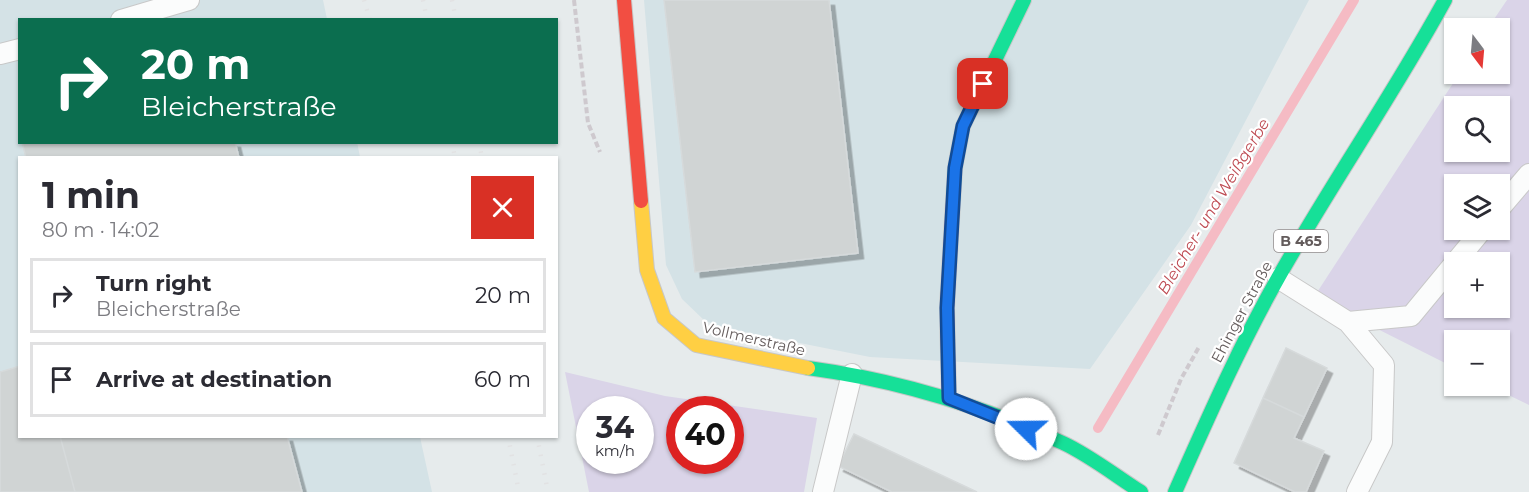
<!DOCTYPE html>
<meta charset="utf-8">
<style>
body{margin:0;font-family:Montserrat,sans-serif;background:#f7f7f7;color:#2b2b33;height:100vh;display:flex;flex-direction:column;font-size:22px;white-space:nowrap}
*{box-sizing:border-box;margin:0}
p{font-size:20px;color:#7c7c81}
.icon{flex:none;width:33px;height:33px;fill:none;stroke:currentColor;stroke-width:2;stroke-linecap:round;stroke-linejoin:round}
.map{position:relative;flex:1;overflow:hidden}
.drawer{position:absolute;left:18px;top:156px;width:540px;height:282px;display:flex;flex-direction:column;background:#fff;border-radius:0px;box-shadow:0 2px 4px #0004}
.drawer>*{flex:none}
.guide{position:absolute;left:18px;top:18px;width:540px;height:126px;border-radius:0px;box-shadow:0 2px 4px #0004;background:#0b6e4f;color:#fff;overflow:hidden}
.needle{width:39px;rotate:164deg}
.buttons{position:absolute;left:1444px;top:18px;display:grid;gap:12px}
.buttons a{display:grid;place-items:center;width:66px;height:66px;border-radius:0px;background:#fff;box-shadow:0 2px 4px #0004;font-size:30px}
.speed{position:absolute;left:576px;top:396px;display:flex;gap:12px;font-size:30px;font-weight:700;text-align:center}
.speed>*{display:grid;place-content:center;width:78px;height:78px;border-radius:50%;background:#fff;box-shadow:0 2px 4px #0004;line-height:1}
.speed small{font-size:15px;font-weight:400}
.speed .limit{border:9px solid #d22;background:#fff;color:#111}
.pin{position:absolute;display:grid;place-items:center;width:51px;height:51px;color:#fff;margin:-26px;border-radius:12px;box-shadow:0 3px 9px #0006}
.me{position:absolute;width:66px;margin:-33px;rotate:292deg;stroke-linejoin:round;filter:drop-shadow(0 0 4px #0008)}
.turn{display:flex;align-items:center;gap:21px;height:126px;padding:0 24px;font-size:27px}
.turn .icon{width:78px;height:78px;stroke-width:2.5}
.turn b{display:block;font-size:42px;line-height:51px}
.round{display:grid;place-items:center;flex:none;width:63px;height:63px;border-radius:0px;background:#f7f7f7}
.summary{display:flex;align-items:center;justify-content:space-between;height:102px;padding:0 24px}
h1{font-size:36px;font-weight:700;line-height:45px}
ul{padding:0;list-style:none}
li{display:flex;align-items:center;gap:18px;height:75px;margin:0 12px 9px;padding:0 12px;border:3px solid #e1e1e2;border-radius:0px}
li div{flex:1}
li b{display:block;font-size:22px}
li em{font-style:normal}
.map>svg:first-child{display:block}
.commercial{fill:#d4e2e6}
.green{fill:#dad4e8;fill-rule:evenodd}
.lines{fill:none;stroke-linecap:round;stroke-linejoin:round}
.stream{stroke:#f5bbc4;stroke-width:10}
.building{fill:#d0d4d4;stroke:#d6dadb;stroke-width:1.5;filter:url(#shadow)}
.lane-casing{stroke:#c8c8c8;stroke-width:22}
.fast-casing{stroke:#c7c7c7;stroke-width:16}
.slow-casing{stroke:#c7c7c7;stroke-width:16}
.jam-casing{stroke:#c7c7c7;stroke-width:16}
.path{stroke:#cec9ce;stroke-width:4;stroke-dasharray:6 3;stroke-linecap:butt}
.lane{stroke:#fbfcfc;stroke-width:20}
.fast{stroke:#16e098;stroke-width:14}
.slow{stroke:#ffcf43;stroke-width:14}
.jam{stroke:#f24e42;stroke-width:14}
.rail{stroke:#e2e2e3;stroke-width:4.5;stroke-dasharray:1.5 8;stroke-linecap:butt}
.route-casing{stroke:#114b97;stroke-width:15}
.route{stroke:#1a73e8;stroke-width:10}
.labels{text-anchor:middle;stroke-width:4.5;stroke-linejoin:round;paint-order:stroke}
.shield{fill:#fff;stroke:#928d8d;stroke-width:1.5}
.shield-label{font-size:14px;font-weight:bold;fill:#645c5c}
.street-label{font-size:15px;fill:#645c5c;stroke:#fff}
.water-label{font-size:16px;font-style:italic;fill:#be4a52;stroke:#fff}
</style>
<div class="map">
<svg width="1529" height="492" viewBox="0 0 1529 492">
<defs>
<filter id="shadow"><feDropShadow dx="5.5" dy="5.5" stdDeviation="0" flood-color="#0004"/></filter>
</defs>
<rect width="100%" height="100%" fill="#e6ebec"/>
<!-- commercial -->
<path class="commercial" d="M0 0H323L327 19 20 20V142H357L360 157 20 158V436L420 437 432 492H0Z
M644 0H1309L1191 225 1090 369 870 357 730 329 705 321 682 299 666 265Z"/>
<!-- green -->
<path class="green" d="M1507 0H1529V405L1490 386H1500V340H1455V368L1314 297 1459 74H1500V28H1488ZM1455 106H1500V152H1455ZM1455 184H1500V230H1455ZM1455 262H1500V308H1455Z
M565 372 665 396 817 418 804 492H589ZM590 410H640V460H590ZM680 410H730V460H680Z"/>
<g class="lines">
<!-- stream -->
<path class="stream" d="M1098 428 1354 0"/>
</g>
<!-- building -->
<path class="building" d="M664 0H829L858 253 695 272Z
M22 142H235L239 158H26Z
M1286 348 1327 368 1304 417 1263 398Z
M20 366V436H60L75 492H0V372Z
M1263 398 1304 417 1294 438 1324 451 1306 492H1295L1234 463Z
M854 434 977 492H892L838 466Z
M60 436H287L302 492H75Z"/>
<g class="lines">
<!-- lane casing -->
<g class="lane-casing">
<path id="lane" d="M121 20 189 0
M0 54 20 49
M1500 208 1529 174
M1278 278 1348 322 1384 365 1382 442 1357 492
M1348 322 1411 316 1482 230
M823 492 852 374"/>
</g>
<!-- fast casing -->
<g class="fast-casing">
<path id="fast" d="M953 202 955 168 963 126 1024 0
M808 368C897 380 982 406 1063 443 1089 455 1116 476 1141 492
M1175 492C1207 420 1239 347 1278 278 1331 184 1393 95 1445 0"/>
</g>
<!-- slow casing -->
<g class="slow-casing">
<path id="slow" d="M641 201 647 270 664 318 696 345 808 368"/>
</g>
<!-- jam casing -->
<g class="jam-casing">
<path id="jam" d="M624 0 641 201
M949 398 947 308 953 202"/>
</g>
<!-- path -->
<path class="path" d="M574 0 588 123 600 152
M1158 435 1181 379 1199 347"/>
<!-- lane -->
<use href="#lane" class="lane"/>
<!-- fast -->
<use href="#fast" class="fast"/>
<!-- slow -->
<use href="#slow" class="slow"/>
<!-- jam -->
<use href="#jam" class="jam"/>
<!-- rail -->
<path class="rail" d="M364 0 370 20
M423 0 427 20
M452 0 456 20
M452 142 455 158
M479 142 482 158
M508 436 519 492
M537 436 548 492"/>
</g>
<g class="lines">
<!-- route casing -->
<g class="route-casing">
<path id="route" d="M983 84 963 126 955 168 947 308 949 398 1026 429"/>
</g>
<!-- route -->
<use href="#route" class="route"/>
</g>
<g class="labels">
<!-- shield labels -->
<rect class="shield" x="1274" y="230" width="54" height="22" rx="4.5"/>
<g class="shield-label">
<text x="1301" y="246">B 465</text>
</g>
<!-- street labels -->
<g class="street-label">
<text transform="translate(1242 312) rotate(-62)" y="5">Ehinger Straße</text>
<text transform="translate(754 339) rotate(13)" y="5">Vollmerstraße</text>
</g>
<!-- water labels -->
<g class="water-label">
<text transform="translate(1213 206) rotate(-59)" y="6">Bleicher- und Weißgerbe</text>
</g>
</g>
</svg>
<div class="buttons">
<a><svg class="needle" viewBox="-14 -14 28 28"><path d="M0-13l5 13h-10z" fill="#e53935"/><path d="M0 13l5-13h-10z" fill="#7c7c81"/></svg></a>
<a><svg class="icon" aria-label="search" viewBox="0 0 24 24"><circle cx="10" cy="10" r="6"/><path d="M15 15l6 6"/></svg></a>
<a><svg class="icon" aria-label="layers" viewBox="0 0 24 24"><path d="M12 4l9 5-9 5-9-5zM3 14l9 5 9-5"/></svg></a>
<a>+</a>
<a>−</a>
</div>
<div class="speed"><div>34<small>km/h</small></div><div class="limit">40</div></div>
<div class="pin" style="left:983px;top:84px;background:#d93025"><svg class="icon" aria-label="arrive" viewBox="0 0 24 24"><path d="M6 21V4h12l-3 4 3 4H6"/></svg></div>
<svg class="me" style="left:1026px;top:429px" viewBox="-20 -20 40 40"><circle r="19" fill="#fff"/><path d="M0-13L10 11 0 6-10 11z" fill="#1a73e8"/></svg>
<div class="guide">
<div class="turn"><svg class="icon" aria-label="right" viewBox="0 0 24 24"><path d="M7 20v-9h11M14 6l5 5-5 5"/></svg><div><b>20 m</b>Bleicherstraße</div></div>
</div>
<section class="drawer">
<div class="summary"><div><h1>1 min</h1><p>80 m · 14:02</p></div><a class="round" style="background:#d93025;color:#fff"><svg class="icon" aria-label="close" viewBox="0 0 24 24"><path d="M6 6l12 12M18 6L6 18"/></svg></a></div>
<ul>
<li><svg class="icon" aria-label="right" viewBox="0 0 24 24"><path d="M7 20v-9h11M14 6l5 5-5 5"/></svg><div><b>Turn right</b><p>Bleicherstraße</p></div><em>20 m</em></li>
<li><svg class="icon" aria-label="arrive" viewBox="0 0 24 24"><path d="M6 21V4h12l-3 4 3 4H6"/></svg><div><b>Arrive at destination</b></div><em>60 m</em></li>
</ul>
</section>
</div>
